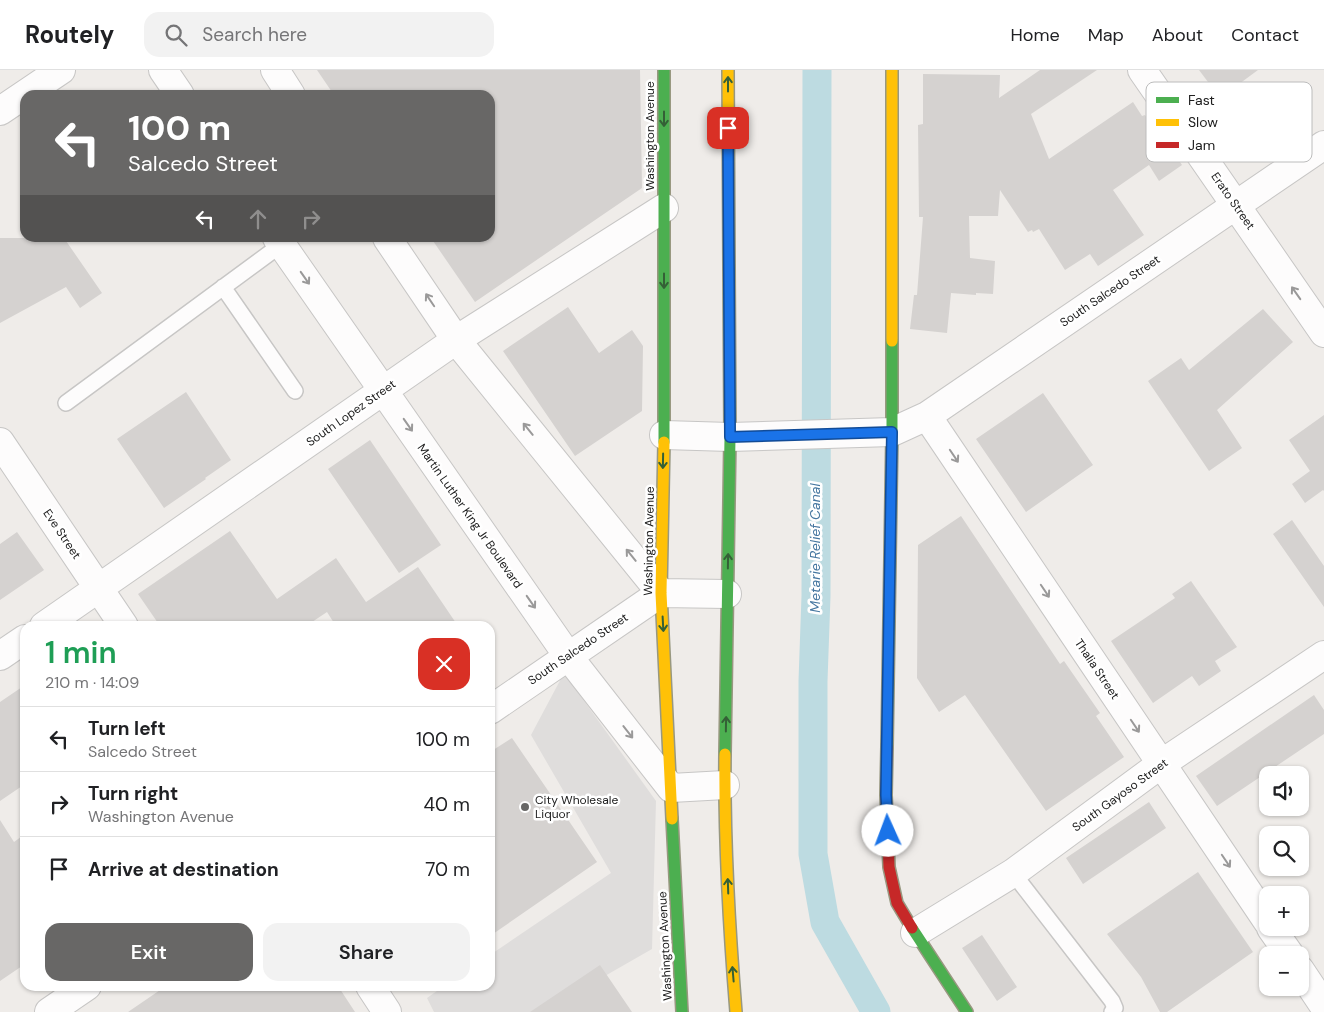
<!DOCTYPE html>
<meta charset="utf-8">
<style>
body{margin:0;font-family:"DM Sans",sans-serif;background:#f2f2f2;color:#202124;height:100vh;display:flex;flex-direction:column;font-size:19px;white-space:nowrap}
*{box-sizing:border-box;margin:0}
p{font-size:16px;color:#757577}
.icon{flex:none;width:28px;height:28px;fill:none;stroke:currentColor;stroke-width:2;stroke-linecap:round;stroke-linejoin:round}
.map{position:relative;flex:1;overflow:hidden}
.details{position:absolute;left:20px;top:551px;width:475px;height:370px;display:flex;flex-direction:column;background:#fff;border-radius:15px;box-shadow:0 1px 4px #0004}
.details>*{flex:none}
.guide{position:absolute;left:20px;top:20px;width:475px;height:152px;border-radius:15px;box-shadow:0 1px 4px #0004;background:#686766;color:#fff;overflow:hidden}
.controls{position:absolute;left:1259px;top:696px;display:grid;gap:10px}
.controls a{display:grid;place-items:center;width:50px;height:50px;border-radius:10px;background:#fff;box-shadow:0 1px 4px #0004;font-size:25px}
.pin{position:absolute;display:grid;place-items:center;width:42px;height:42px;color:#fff;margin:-21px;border-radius:10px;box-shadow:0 2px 8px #0006}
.me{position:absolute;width:55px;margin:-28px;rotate:358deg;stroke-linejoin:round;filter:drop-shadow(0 0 4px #0008)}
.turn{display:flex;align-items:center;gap:18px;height:105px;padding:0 25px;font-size:22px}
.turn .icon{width:65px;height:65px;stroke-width:2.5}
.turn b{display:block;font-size:35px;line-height:42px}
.lanes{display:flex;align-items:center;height:48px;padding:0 25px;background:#0003;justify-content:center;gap:25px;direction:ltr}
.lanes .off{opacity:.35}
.round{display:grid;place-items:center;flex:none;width:52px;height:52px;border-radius:15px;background:#f2f2f2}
.head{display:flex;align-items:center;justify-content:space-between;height:85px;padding:0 25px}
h1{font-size:30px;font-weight:600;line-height:38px;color:#1e9e55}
.primary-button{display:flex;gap:10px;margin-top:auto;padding:10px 25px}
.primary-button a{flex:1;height:58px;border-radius:15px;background:#686766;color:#fff;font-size:20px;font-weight:600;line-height:58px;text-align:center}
.primary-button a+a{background:#f2f2f2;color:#202124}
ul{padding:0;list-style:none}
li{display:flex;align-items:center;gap:15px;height:65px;padding:0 25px;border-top:1px solid #e0e0e0}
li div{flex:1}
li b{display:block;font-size:19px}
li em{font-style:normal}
header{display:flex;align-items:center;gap:30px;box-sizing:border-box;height:70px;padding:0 25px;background:#fff;border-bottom:1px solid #e0e0e0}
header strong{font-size:24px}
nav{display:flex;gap:28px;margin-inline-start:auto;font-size:18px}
.search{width:350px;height:45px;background:#f2f2f2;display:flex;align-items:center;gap:12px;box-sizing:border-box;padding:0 18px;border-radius:15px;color:#757577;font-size:19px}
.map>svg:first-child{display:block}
.parking{fill:#dfdddc}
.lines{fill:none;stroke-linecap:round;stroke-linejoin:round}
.canal{stroke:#bddbe1;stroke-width:29}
.building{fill:#d5d2d0}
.lane-casing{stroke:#c7c6c5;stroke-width:18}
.street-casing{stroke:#c7c6c5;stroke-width:30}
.fast-casing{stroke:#989880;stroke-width:14}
.slow-casing{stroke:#989880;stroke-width:14}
.jam-casing{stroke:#989880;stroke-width:14}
.lane{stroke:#fdfcfc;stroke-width:15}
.street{stroke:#fdfcfc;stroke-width:28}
.fast{stroke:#4caf50;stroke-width:11}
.slow{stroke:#ffc107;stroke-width:11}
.jam{stroke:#c62828;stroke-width:11}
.oneway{stroke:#346036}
.oneway2{stroke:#9a9999}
.route-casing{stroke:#114b97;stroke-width:12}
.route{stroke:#1a73e8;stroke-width:9}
.poi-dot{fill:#686766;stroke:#fff;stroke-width:2}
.labels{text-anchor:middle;stroke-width:5;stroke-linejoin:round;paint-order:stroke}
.street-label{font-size:12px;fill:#202020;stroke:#fff}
.poi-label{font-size:12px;fill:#202020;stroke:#fff;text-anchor:start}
.water-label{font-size:14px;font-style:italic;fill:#4677a0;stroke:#fff}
.key{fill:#fff;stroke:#bcbcbc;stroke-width:1}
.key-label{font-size:14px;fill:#202020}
</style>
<header>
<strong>Routely</strong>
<div class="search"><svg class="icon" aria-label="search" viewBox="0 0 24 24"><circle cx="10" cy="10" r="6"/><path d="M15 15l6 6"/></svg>Search here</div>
<nav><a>Home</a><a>Map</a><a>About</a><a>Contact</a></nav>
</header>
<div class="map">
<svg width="1324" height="942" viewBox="0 0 1324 942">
<rect width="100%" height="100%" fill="#efece9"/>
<!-- parking -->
<path class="parking" d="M564 603 656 731 652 879 542 942H434L427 928 444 916H490V885L611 803 531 665Z"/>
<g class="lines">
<!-- canal -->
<path class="canal" d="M817 0 816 526 813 611V784L825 852 876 942"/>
</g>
<!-- building -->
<path class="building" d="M317 0H640L642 118 475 232 431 168H490V25H334Z
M1040 0H1097L1031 44 1049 89 1133 32 1142 46 1145 45 1160 66 1162 65 1182 95 1159 111 1149 95 1113 120 1144 165 1098 196 1090 184 1065 200 1039 159 1033 162 1032 160 1028 162 1000 120 998 146H969L970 188 995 191 993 224 976 223V225L951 223 947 263 910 259 914 225H917L923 147H919L918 55 923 54V4L1000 5 999 28Z
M1199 0H1258L1220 28Z
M0 168H64L102 223 80 238 66 217 0 253Z
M568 237 599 283 632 260 643 276 642 341 575 386 503 281Z
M1263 239 1293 272 1217 340 1242 378 1209 401 1148 311 1181 288 1189 300Z
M186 322 231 390 205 408 206 409 164 438 117 369Z
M1043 323 1093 395 1026 442 976 369Z
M1324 345V421L1323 420 1305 433 1292 414 1310 401 1289 370Z
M370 370 441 475 399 503 328 399Z
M961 446 1060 594 1064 591 1100 643 1096 646 1124 687 1046 741 965 625 939 642 917 608 918 475Z
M1292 450 1324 496V537L1273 464Z
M230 461 277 529 336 488 366 532 418 497 458 556H330L334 553 327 542 306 556H160L138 524Z
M17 462 44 500 0 530V474Z
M1191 511 1237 577 1215 591 1221 601 1199 616 1192 606 1153 633 1111 571 1175 528 1172 524Z
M25 615V714L0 731V632Z
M1314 625 1324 640V664L1217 736 1196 706Z
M512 668 597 792 490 866V682Z
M1149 732 1166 758 1083 814 1066 788Z
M0 750 14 772 25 764V894L0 911Z
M1198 802 1253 882 1167 942H1160L1141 907 1107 864Z
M982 865 1017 917 997 931 962 878Z
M600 895 632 942H530Z
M166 916H338L355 942H128Z"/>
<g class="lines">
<!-- lane casing -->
<g class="lane-casing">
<path id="lane" d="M223 217 295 321
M66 333 282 174
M1013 803 1112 931 1115 938 1112 942"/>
</g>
<!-- street casing -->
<g class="street-casing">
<path id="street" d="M163 0 180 25
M275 0 291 25
M1142 0 1324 263
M0 41 61 0
M277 168 568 586 671 718 725 715
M387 168 456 270 661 523
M927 346 1268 852
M664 365 730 367 892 362 927 346 1324 75
M0 372 124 556
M44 556 456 270 664 138
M0 586 25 569
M490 640 661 523 727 524
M1271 858 1290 885
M915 863 1013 803 1161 694 1324 585
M1300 900 1324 936
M370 916 387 942
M49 942 87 916"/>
</g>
<!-- fast casing -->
<g class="fast-casing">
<path id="fast" d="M664 372V0
M887 677 892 362V271
M725 684 730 367 729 197
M672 749 682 942
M912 858 967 942"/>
</g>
<!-- slow casing -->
<g class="slow-casing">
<path id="slow" d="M728 0 729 197
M892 0V271
M664 372 661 523 672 749
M725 684C724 770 729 856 736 942"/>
</g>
<!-- jam casing -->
<g class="jam-casing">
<path id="jam" d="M887 677 886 725 889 797 897 833 912 858"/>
</g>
<!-- lane -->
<use href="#lane" class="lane"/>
<!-- street -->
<use href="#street" class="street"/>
<!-- fast -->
<use href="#fast" class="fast"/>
<!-- slow -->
<use href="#slow" class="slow"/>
<!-- jam -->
<use href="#jam" class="jam"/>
</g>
<!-- one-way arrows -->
<defs><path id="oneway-shaft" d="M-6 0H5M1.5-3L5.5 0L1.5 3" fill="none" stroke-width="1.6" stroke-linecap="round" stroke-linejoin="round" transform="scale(1.25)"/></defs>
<g class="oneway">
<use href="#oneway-shaft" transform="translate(728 14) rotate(-90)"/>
<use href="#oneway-shaft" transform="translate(664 49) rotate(90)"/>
<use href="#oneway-shaft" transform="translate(664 211) rotate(90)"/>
<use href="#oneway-shaft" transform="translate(663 391) rotate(91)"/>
<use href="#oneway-shaft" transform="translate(728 491) rotate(-89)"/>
<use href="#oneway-shaft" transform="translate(663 554) rotate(87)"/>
<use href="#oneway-shaft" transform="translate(726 654) rotate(-89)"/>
<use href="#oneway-shaft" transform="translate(728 816) rotate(-92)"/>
<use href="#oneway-shaft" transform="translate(733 904) rotate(-95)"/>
</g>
<g class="oneway2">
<use href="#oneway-shaft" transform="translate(305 208) rotate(55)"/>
<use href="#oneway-shaft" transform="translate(1296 223) rotate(-125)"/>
<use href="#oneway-shaft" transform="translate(430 230) rotate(-124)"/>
<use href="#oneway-shaft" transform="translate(408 355) rotate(55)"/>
<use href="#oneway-shaft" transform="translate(528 359) rotate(-129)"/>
<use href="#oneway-shaft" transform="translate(954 386) rotate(56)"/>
<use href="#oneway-shaft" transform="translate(631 485) rotate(-129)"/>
<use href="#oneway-shaft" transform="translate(1045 521) rotate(56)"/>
<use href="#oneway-shaft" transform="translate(531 532) rotate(55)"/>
<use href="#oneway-shaft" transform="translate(1135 656) rotate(56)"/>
<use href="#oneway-shaft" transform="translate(628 662) rotate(52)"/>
<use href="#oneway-shaft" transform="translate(1226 791) rotate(56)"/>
</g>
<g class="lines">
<!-- route casing -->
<g class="route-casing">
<path id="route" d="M728 58 730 367 892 362 886 725 888 761"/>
</g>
<!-- route -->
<use href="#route" class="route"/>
</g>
<!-- markers -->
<circle class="poi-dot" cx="525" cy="737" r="5"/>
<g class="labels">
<!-- street labels -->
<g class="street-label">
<text transform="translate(650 66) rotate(-90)" y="4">Washington Avenue</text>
<text transform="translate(1233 131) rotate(55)" y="4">Erato Street</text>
<text transform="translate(1110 221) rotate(-34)" y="4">South Salcedo Street</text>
<text transform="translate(351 343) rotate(-35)" y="4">South Lopez Street</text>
<text transform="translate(470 446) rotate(55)" y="4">Martin Luther King Jr Boulevard</text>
<text transform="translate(62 464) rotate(56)" y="4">Eve Street</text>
<text transform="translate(649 471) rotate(-89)" y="4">Washington Avenue</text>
<text transform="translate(578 579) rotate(-34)" y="4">South Salcedo Street</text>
<text transform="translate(1097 599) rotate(56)" y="4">Thalia Street</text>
<text transform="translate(1120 725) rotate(-36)" y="4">South Gayoso Street</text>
<text transform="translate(665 876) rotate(-93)" y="4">Washington Avenue</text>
</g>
<!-- poi labels -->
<g class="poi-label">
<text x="535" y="734">City Wholesale<tspan x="535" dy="14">Liquor</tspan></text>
</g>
<!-- water labels -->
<g class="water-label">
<text transform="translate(815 478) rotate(-90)" y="5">Metarie Relief Canal</text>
</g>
</g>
<!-- legend -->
<rect x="1146" y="12" width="166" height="80" rx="8" class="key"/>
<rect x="1156" y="27" width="23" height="6" fill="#4caf50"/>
<rect x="1156" y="49" width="23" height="7" fill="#ffc107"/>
<rect x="1156" y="72" width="23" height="6" fill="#c62828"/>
<g class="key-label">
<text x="1188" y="35">Fast</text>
<text x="1188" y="57">Slow</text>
<text x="1188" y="80">Jam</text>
</g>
</svg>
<div class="controls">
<a><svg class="icon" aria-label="sound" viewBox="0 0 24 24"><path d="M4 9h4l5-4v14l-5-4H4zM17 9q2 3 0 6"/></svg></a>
<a><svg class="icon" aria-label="search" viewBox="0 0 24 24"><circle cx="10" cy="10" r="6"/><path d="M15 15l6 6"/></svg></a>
<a>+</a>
<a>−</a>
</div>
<div class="pin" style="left:728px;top:58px;background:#d93025"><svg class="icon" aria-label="arrive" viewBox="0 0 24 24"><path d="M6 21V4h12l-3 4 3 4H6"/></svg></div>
<svg class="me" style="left:888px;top:761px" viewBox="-20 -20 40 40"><circle r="19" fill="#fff"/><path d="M0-13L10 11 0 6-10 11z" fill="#1a73e8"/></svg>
<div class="guide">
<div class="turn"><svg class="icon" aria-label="left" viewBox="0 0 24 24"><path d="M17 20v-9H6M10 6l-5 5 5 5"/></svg><div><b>100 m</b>Salcedo Street</div></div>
<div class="lanes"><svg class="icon" aria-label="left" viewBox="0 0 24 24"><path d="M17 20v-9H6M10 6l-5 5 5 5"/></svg><svg class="icon off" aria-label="ahead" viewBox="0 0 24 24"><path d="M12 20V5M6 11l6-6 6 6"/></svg><svg class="icon off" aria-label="right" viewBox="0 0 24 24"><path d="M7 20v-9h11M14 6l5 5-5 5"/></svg></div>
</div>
<section class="details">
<div class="head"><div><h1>1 min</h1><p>210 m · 14:09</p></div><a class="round" style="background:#d93025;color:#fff"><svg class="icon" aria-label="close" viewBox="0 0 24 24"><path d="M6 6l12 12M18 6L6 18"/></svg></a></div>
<ul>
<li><svg class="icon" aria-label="left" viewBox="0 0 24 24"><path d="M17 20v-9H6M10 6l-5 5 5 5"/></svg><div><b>Turn left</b><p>Salcedo Street</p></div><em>100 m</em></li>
<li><svg class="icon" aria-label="right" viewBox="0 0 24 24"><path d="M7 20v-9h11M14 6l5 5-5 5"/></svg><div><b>Turn right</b><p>Washington Avenue</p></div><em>40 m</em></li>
<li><svg class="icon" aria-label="arrive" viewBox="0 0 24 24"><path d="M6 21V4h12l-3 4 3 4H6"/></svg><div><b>Arrive at destination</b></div><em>70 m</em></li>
</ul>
<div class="primary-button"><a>Exit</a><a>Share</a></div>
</section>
</div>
